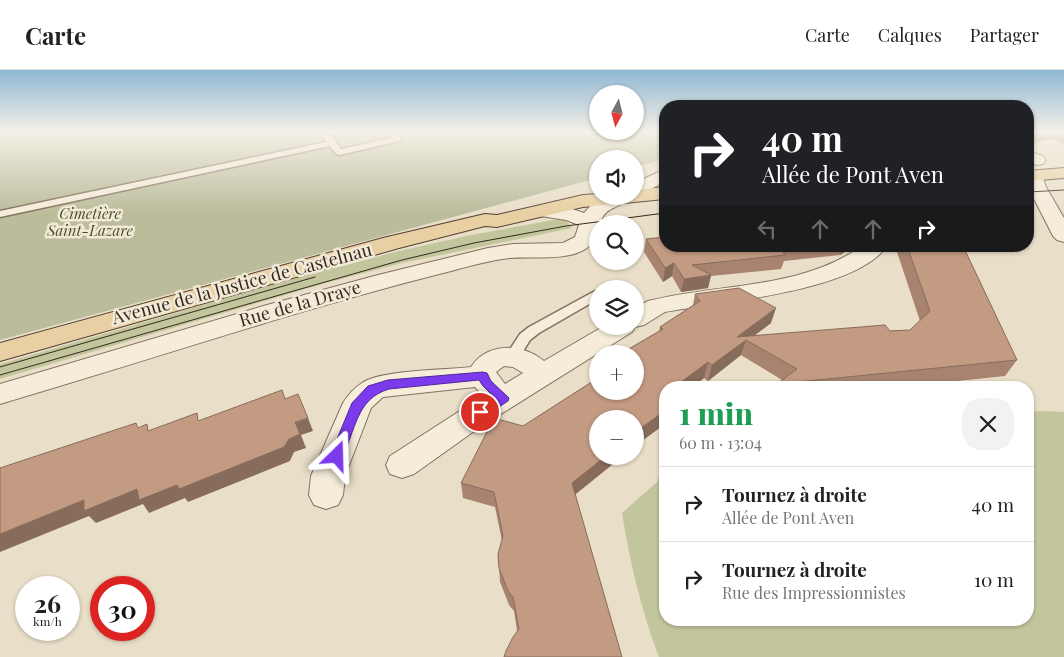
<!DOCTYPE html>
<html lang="fr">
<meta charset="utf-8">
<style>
body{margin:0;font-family:"Playfair Display",serif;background:#f2f2f2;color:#222;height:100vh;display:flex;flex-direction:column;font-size:19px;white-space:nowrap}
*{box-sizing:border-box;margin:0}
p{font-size:16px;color:#767676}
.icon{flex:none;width:28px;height:28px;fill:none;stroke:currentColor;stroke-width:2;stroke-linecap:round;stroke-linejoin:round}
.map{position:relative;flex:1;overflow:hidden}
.sheet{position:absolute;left:659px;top:311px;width:375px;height:245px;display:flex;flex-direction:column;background:#fff;border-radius:20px;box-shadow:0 1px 4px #0004}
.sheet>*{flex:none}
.banner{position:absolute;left:659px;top:30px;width:375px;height:152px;border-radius:20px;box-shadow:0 1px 4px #0004;background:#202124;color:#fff;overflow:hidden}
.needle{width:32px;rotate:187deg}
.fabs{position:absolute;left:589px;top:15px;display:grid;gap:10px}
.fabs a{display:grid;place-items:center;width:55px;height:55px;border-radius:50%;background:#fff;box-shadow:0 1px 4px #0004;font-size:25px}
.speed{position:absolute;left:15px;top:506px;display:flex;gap:10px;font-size:25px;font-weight:700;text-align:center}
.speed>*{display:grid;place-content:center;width:65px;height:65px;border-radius:50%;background:#fff;box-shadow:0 1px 4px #0004;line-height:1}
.speed small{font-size:12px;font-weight:400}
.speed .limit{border:8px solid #d22;background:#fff;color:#111}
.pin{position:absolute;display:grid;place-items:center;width:42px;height:42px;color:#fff;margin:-21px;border:2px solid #fff;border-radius:50%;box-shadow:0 1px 5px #0007}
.me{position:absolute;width:55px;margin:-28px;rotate:22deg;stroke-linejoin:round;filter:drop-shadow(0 0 4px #0008)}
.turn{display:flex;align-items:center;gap:18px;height:105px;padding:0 20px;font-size:22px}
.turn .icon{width:65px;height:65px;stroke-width:2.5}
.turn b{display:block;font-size:35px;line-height:42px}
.lanes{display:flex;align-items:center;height:48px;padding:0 20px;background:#0003;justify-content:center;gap:25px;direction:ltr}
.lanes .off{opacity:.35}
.round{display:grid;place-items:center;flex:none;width:52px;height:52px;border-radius:20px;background:#f2f2f2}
.head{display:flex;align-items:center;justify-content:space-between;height:85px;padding:0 20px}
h1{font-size:30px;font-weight:800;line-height:38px;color:#1e9e55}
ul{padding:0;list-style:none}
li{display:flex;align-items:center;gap:15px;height:75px;padding:0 20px;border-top:1px solid #e0e0e0}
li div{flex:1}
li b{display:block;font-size:19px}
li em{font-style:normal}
header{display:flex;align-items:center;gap:30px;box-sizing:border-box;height:70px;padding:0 25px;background:#fff;border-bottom:1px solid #e0e0e0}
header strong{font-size:24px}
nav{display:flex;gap:28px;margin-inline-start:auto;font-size:18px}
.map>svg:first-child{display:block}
.green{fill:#c3c69d}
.cemetery{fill:#babc9b}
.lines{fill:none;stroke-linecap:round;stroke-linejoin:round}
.service-casing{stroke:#83715f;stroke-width:3}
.minor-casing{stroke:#83715f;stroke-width:2}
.tertiary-casing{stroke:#83715f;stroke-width:2}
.primary-casing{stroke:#524032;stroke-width:2}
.service{fill:#f5ecda;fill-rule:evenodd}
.minor{fill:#f5ecda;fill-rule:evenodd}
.tertiary{fill:#f5ecda;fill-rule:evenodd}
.primary{fill:#e8d0a4;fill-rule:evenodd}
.tram{stroke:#352a21;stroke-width:1}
.wall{fill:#a88470}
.shaded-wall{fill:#886c5b}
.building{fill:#c39a82;stroke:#886c5b}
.route{fill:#7c3aed;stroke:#51269a}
.labels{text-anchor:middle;stroke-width:5;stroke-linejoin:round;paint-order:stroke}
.far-park-label{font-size:15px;font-style:italic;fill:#474f2a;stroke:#f2e9d6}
.street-label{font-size:18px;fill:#352a21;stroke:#f2e9d6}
</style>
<header>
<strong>Carte</strong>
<nav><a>Carte</a><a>Calques</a><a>Partager</a></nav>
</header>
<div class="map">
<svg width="1064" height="587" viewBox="0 0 1064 587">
<rect width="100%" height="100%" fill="#e9dec8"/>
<!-- green -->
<path class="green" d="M564 148 572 158 402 193 322 214 0 309V294L314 203 395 182 466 166Z
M1043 341 1064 342V587H659C641 540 630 492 622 443L657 412 665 392V550H1028V342Z"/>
<!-- cemetery -->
<path class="cemetery" d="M0 62H665V89L635 97V89H598L597 108 0 270Z"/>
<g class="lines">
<!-- service casing -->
<g class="service-casing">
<path id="service" d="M322 62H339L331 65 341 79 391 68 386 62H395L401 69 400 71 339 85 336 84 330 76 0 147V141L326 72 321 64Z
M595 221 598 222V229L539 263 530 270 517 291H507L505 287 520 264 529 257Z"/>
</g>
<!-- minor casing -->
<g class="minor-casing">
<path id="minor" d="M1035 101 1041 102 1046 117 1064 148V172L1057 170 1053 166 1028 117V104Z
M606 126H625L627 128C618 141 605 135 600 154H598C598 197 538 185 510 188 490 190 470 196 451 201 299 239 150 290 0 334V314L267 235 378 205 488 178 513 174 563 173 575 167 579 155 566 150 534 145 531 141 534 137C549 133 569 137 584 143L593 133Z
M862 176H887C855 222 719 232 665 242L644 255 635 257 632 262 480 357 414 404 402 408 390 404 386 395 390 386 483 326 475 317 383 327 371 338 345 406 343 425 338 435 326 439 314 435 309 425 311 406 343 333C348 325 354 318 362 313 380 300 446 300 471 297 487 272 522 273 544 291L604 256H635V238L648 231C719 213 800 220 862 176ZM504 296 513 297 523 303 505 314 496 302Z"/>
</g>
<!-- tertiary casing -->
<g class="tertiary-casing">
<path id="tertiary" d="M1028 81 1043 86 1046 90 1043 94 1037 95 1028 92Z
M665 99V111L646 122 635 123V113Z"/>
</g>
<!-- primary casing -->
<g class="primary-casing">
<path id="primary" d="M1064 98V108L1028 111V101Z
M665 117V129L583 137 497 157 485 156 399 178 0 291V273L383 168 485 144 497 145 583 125 598 124V126H635V120Z"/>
</g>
<!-- service -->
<use href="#service" class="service"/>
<!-- minor -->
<use href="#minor" class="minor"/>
<!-- tertiary -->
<use href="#tertiary" class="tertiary"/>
<!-- primary -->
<use href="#primary" class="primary"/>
<!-- tram -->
<path class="tram" d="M1028 122 1064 120
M0 297 315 207
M0 305 402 190 474 173 566 156 665 143"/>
</g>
<!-- wall -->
<path class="wall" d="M1028 62H1064V74L1051 69Z
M646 169 665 176H854L840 185 784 191 781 199 711 206 708 218 681 222 672 206 663 212 644 182Z
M895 176H963L1017 290 1005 306 890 318H775L777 314 782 310 741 285 708 311 704 308 691 318H665V354L613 391V394L575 425 622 587 517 561 514 541 509 535 500 512 498 484 502 471 495 437 463 428 461 413 523 356 635 284H627V280L659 261 660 257 693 235 695 224 771 253 754 266 910 260 920 251Z"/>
<!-- shaded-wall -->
<path class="shaded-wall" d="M1036 62H1055L1051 69 1028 74V64Z
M844 176H854L840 185Z
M674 193 672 206 663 212 665 198Z
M711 205 708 218 681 222 684 209Z
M776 238 771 253 748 270H746L741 285 708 311 712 295 737 267Z
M708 292 704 308 691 318H673Z
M665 324V337L661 327Z
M665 341V354L635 376V362Z
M308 348 313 361 301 365 306 378 294 382 290 391 188 432 185 428 149 443 143 434 96 453 89 446 0 482V464L84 430Z
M606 386H620L613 391V394L570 428 572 413Z"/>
<!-- building -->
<path class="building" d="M1028 62H1036L1028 64Z
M665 167V176H804L784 179 787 183H783L785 185 692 195 711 205 684 209 674 193 665 198 646 169Z
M907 176H963L1017 290 777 314 797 299 746 270 712 295 708 292 673 318H665V324L661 327 665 330V341L635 362V349H598V386H606L572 413 622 587H504L506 581 513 567 519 559 513 527 508 521 499 498 498 484 503 466 494 422 461 413 494 348 523 356 598 308V321H635V284H627V280L663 259 660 257 700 231 695 224 739 218 776 238 737 267 885 255 890 261 910 260 930 241Z
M282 320 285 329 298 324 308 348 295 352 300 364 289 369 284 377 179 419 177 415 139 430 137 419 84 441V430L0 464V398L136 353 138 358 147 354 148 361 197 343 198 351Z"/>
<!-- sky -->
<linearGradient id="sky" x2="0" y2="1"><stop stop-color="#8eb8d4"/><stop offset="0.43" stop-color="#f5f0e6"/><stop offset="1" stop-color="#f5f0e6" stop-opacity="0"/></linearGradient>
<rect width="1064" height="144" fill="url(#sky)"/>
<!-- route -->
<path class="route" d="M483 302 487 303 491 311 509 328 508 331 485 346H476L474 342 476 339 495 328 483 316 479 310 389 319C355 329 356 362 341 389L337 391 332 389 330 386 352 333 368 316 388 310Z"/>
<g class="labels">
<!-- far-park labels -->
<g class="far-park-label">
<text x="90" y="149">Cimetière<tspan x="90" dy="17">Saint-Lazare</tspan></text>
</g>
<!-- street labels -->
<g class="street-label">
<text transform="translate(242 214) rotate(-15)" y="6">Avenue de la Justice de Castelnau</text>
<text transform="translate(300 234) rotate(-16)" y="6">Rue de la Draye</text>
</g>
</g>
</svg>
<div class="fabs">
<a><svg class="needle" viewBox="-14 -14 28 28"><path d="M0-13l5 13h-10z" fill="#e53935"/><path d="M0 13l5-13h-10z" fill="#767676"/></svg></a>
<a><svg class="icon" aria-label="sound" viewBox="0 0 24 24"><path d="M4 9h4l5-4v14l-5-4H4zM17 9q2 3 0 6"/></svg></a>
<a><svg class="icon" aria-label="search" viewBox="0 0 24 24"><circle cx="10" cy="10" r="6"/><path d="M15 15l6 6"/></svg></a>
<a><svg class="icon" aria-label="layers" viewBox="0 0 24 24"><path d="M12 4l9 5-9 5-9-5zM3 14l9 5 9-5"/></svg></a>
<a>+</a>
<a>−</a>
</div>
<div class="speed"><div>26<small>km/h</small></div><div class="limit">30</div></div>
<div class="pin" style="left:480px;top:342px;background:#d93025"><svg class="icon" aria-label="arrive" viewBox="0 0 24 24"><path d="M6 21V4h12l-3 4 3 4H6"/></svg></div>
<svg class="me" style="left:337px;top:386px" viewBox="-20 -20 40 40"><path d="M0-17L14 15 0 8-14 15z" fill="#7c3aed" stroke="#fff" stroke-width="4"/></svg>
<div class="banner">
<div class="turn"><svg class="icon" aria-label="right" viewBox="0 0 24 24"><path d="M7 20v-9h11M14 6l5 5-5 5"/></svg><div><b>40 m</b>Allée de Pont Aven</div></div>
<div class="lanes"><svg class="icon off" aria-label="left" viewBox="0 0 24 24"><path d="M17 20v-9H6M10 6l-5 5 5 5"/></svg><svg class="icon off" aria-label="ahead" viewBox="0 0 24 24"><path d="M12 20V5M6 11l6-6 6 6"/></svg><svg class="icon off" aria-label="ahead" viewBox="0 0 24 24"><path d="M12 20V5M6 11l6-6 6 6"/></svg><svg class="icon" aria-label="right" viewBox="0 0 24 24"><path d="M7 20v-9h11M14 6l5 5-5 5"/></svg></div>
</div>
<section class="sheet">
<div class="head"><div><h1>1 min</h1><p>60 m · 13:04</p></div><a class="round"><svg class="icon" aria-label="close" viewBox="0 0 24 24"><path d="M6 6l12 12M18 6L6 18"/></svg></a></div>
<ul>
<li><svg class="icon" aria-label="right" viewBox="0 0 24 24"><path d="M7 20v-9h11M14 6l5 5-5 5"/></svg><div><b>Tournez à droite</b><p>Allée de Pont Aven</p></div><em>40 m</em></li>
<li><svg class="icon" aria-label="right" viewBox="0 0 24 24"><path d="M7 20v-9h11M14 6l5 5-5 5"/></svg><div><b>Tournez à droite</b><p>Rue des Impressionnistes</p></div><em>10 m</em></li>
</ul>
</section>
</div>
